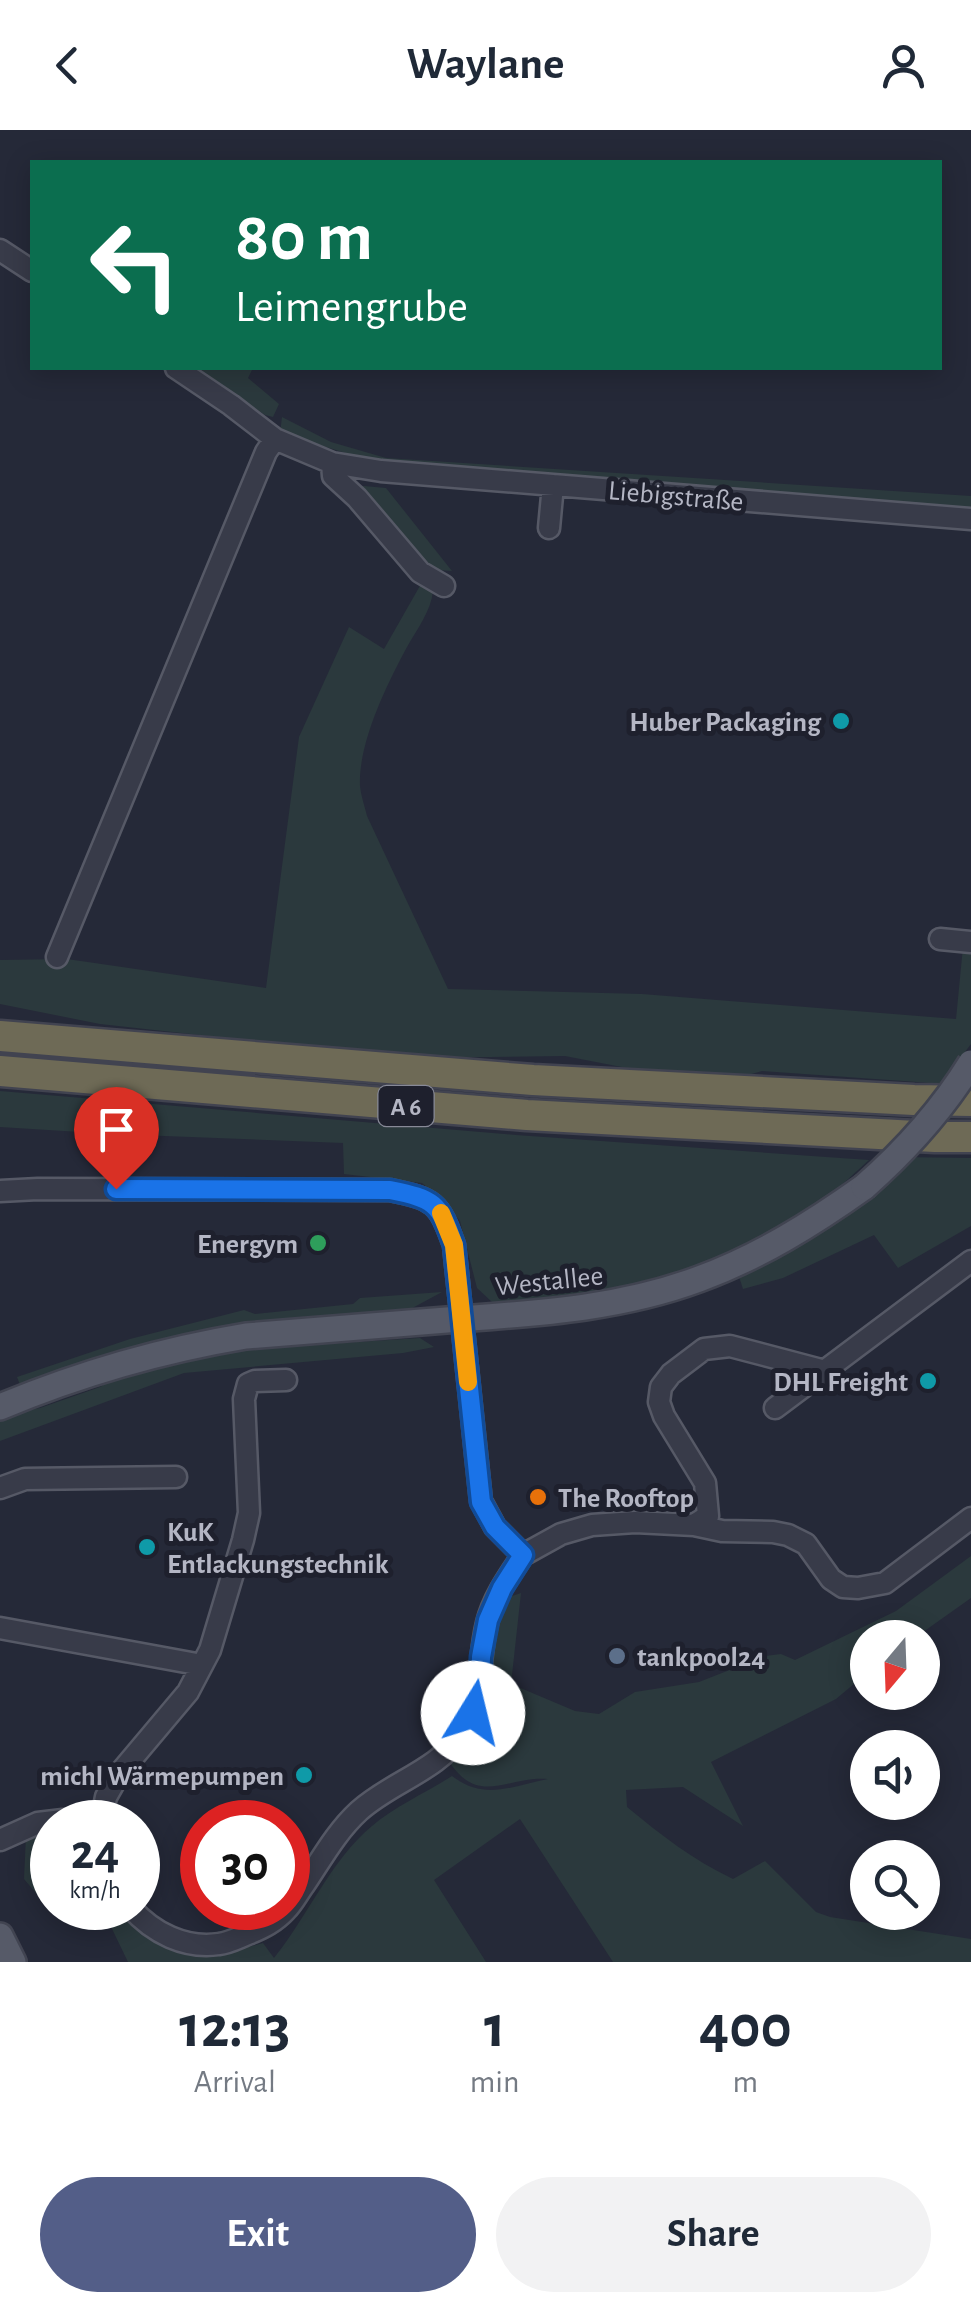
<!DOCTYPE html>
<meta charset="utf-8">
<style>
body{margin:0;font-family:"Alegreya Sans",sans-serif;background:#f2f2f3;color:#1f2937;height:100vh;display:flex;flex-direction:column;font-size:38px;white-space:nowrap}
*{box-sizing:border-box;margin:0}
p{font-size:32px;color:#747a83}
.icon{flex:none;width:55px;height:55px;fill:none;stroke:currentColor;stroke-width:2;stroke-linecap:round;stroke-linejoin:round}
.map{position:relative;height:1832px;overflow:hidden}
.details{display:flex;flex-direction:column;background:#fff;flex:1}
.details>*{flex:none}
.hud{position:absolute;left:30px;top:30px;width:912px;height:210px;border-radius:0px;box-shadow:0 5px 25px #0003;background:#0b6e4f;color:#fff;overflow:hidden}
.needle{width:65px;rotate:199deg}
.tools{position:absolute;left:850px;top:1490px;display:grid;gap:20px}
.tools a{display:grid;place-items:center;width:90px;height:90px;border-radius:50%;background:#fff;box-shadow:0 5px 25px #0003;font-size:50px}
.speed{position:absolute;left:30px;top:1670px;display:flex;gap:20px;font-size:50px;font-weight:700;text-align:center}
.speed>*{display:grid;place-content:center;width:130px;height:130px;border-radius:50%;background:#fff;box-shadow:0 5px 25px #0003;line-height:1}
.speed small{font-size:25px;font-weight:400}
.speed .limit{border:15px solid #d22;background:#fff;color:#111}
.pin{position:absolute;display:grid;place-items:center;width:85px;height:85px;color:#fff;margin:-102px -42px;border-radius:50% 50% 50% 0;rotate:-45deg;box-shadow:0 0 10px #0007}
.pin .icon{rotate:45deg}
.me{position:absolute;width:110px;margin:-55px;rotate:9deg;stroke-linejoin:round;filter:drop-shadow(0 0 8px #0008)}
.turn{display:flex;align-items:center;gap:35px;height:210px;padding:0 40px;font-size:45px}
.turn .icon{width:130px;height:130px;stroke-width:2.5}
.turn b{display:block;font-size:70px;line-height:85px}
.eta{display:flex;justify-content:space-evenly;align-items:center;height:170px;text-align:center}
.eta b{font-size:60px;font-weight:700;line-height:70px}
.button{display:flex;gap:20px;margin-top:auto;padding:20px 40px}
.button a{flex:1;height:115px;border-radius:60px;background:#535e88;color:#fff;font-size:40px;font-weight:700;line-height:115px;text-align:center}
.button a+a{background:#f2f2f3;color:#1f2937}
header{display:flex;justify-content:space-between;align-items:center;height:130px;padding:0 40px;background:#fff;font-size:45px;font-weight:700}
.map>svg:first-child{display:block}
.green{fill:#2b393d}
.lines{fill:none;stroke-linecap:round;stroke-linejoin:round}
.minor-casing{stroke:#565966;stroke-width:25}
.major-casing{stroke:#414451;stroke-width:30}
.highway-casing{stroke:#414350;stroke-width:35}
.minor{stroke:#383b49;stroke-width:20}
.major{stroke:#565a68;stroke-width:25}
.highway{stroke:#6e6a56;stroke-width:30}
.major-bridge-casing{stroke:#414451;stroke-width:30;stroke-linecap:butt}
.major-bridge{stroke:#565a68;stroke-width:25}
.route-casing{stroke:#114b97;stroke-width:25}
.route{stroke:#1a73e8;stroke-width:18}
.slow{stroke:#f59e0b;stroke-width:18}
.culture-dot{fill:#0f9aa8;stroke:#1e202d;stroke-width:4}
.leisure-dot{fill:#2e9e5b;stroke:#1e202d;stroke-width:4}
.food-dot{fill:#e8710a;stroke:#1e202d;stroke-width:4}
.service-dot{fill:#5c6f8a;stroke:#1e202d;stroke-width:4}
.labels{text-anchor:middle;stroke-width:10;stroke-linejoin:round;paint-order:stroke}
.shield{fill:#1e202d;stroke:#878997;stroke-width:2.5}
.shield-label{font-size:25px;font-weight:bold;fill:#b4b6c4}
.street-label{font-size:28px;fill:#b4b6c4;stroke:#1e202d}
.poi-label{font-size:28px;font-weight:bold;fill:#b4b6c4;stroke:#1e202d;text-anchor:end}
</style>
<header><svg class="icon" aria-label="back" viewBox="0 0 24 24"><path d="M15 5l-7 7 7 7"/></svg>Waylane<svg class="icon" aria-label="person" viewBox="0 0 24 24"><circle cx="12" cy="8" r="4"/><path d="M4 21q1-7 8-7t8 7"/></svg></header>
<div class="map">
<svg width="971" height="1832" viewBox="0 0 971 1832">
<rect width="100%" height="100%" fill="#252938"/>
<!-- green -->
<path class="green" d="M193 238H253L248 248 279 274 273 287 265 285Z
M282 287 331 312 386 328 971 366V382L385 335 280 303Z
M353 355 386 358 452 441 423 439Z
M421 454 433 461C431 481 417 499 407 517 387 554 358 613 360 656 361 666 365 677 367 686L448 859 642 864 956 889 963 817H971V914L939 956 931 953 762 941 714 955 565 926 406 928 100 894 0 874V830L67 829 266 858 299 607 349 497 384 519Z
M0 961 516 1005 869 1030 823 1072 760 1110 721 1129 620 1159 533 1173 507 1174 492 1172 477 1158 460 1091 442 1069 422 1053 344 1044 343 1013 112 1004 0 997Z
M897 1027 971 1028V1096L898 1138 874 1105 783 1148 743 1159 735 1134Z
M442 1162 405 1182 22 1260 17 1247 130 1209 244 1180 255 1184 353 1174 360 1168Z
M420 1208 434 1217 403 1223 184 1243 0 1311V1289L10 1284 40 1278 100 1257 121 1243 245 1219Z
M971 1426V1468L916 1507 868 1508 867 1543 836 1569 711 1632 743 1696 683 1657 626 1660 627 1677C661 1705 693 1730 733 1749L765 1731 816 1782 830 1787 971 1809V1832H613L520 1689 434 1750 486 1832H128L102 1778H116C123 1787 131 1793 140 1800 180 1831 217 1826 263 1813L274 1828C308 1786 330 1731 372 1696 394 1677 427 1662 452 1646 484 1671 513 1656 548 1649 508 1645 480 1677 450 1633L480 1594 490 1564 495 1502 509 1467 521 1463 511 1554 575 1581 599 1584 635 1562 699 1552 765 1526 781 1524 795 1530 896 1481Z
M52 1694V1774L41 1769 24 1749 26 1706Z"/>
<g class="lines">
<!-- minor casing -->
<g class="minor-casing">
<path id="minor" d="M0 120 32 141
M176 238 231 275 275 309 332 333 381 341 971 389
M332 333 333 346 357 368 420 442 444 456
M549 398 553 355
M940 809 971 812
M57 827 266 322 275 309
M0 1061 38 1059 390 1060C434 1069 439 1072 454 1115L481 1371 495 1397 523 1425C509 1446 493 1468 487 1493 477 1532 485 1568 462 1604 437 1641 391 1652 359 1681 336 1702 321 1730 304 1755 298 1763 293 1773 286 1780 275 1792 263 1798 248 1804 238 1808 229 1813 219 1814 185 1819 153 1803 131 1778
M775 1278 971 1131
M0 1358 25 1349 176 1347
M694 1395 722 1401 773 1402 788 1405 806 1414 831 1449 843 1457 858 1458 885 1453 971 1388
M523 1425 561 1404 592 1395 635 1392 694 1395 708 1386 705 1353 664 1286 659 1272 661 1257 671 1244 704 1219 730 1216 825 1241
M0 1498 202 1535
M101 1692 106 1667 119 1644 188 1562 210 1520 243 1410 249 1383 244 1269 248 1254 255 1251 286 1250
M0 1710 38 1693 63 1690 101 1691"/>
</g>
<!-- major casing -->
<g class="major-casing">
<path id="major" d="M0 1277C79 1244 162 1220 246 1206 317 1201 388 1195 459 1189 541 1183 621 1178 699 1149 759 1127 812 1094 864 1057
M0 1806 13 1832"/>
</g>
<!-- highway casing -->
<g class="highway-casing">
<path id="highway" d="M0 906 533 950 914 970 971 971
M0 941 527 985 935 1007H971"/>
</g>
<!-- minor -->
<use href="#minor" class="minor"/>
<!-- major -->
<use href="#major" class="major"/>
<!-- highway -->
<use href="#highway" class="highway"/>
<!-- major-bridge casing -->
<g class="major-bridge-casing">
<path id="major-bridge" d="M864 1057C906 1020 942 980 971 933"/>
</g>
<!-- major-bridge -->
<use href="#major-bridge" class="major-bridge"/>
</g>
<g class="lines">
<!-- route casing -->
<g class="route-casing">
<path id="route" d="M116 1059 390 1060C434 1069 439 1072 454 1115L481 1372 495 1397 523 1425 502 1458 488 1490 481 1527 480 1560 473 1583"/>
</g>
<!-- route -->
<use href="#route" class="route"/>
<!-- slow -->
<path class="slow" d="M441 1083 454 1115 468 1252"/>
</g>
<!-- markers -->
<g class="culture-dot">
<circle cx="841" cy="591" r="10"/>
<circle cx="928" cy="1251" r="10"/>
<circle cx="147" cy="1417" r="10"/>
<circle cx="304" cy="1645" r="10"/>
</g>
<circle class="leisure-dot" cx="318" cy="1113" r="10"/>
<circle class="food-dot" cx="538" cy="1367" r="10"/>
<circle class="service-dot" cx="617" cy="1526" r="10"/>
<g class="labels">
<!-- shield labels -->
<rect class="shield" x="378.5" y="956" width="55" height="40" rx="8"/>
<g class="shield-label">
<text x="406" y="985">A 6</text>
</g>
<!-- street labels -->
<g class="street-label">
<text transform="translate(676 365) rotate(5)" y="10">Liebigstraße</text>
<text transform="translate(549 1150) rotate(-6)" y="10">Westallee</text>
</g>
<!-- poi labels -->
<g class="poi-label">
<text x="821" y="601">Huber Packaging</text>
<text x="298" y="1123">Energym</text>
<text x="908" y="1261">DHL Freight</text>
<text x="558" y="1377" text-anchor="start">The Rooftop</text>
<text x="167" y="1411" text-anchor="start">KuK<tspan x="167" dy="32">Entlackungstechnik</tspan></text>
<text x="637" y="1536" text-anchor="start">tankpool24</text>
<text x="284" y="1655">michl Wärmepumpen</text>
</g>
</g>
</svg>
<div class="tools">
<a><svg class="needle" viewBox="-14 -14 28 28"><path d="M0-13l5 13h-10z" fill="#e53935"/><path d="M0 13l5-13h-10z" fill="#747a83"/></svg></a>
<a><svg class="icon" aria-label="sound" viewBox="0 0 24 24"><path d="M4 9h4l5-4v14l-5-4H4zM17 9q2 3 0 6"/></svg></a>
<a><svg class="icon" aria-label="search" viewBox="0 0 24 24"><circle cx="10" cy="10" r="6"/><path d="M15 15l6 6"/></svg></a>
</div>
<div class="speed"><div>24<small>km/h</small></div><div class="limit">30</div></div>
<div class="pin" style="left:116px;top:1059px;background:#d93025"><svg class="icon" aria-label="arrive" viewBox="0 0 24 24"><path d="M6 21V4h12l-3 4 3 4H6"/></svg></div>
<svg class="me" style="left:473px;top:1583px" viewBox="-20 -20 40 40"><circle r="19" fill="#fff"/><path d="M0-13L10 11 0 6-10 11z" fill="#1a73e8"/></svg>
<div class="hud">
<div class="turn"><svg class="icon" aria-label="left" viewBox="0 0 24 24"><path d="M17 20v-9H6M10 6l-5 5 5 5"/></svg><div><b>80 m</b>Leimengrube</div></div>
</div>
</div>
<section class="details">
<div class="eta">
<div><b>12:13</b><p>Arrival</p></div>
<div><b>1</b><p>min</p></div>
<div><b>400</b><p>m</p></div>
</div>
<div class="button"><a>Exit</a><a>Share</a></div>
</section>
